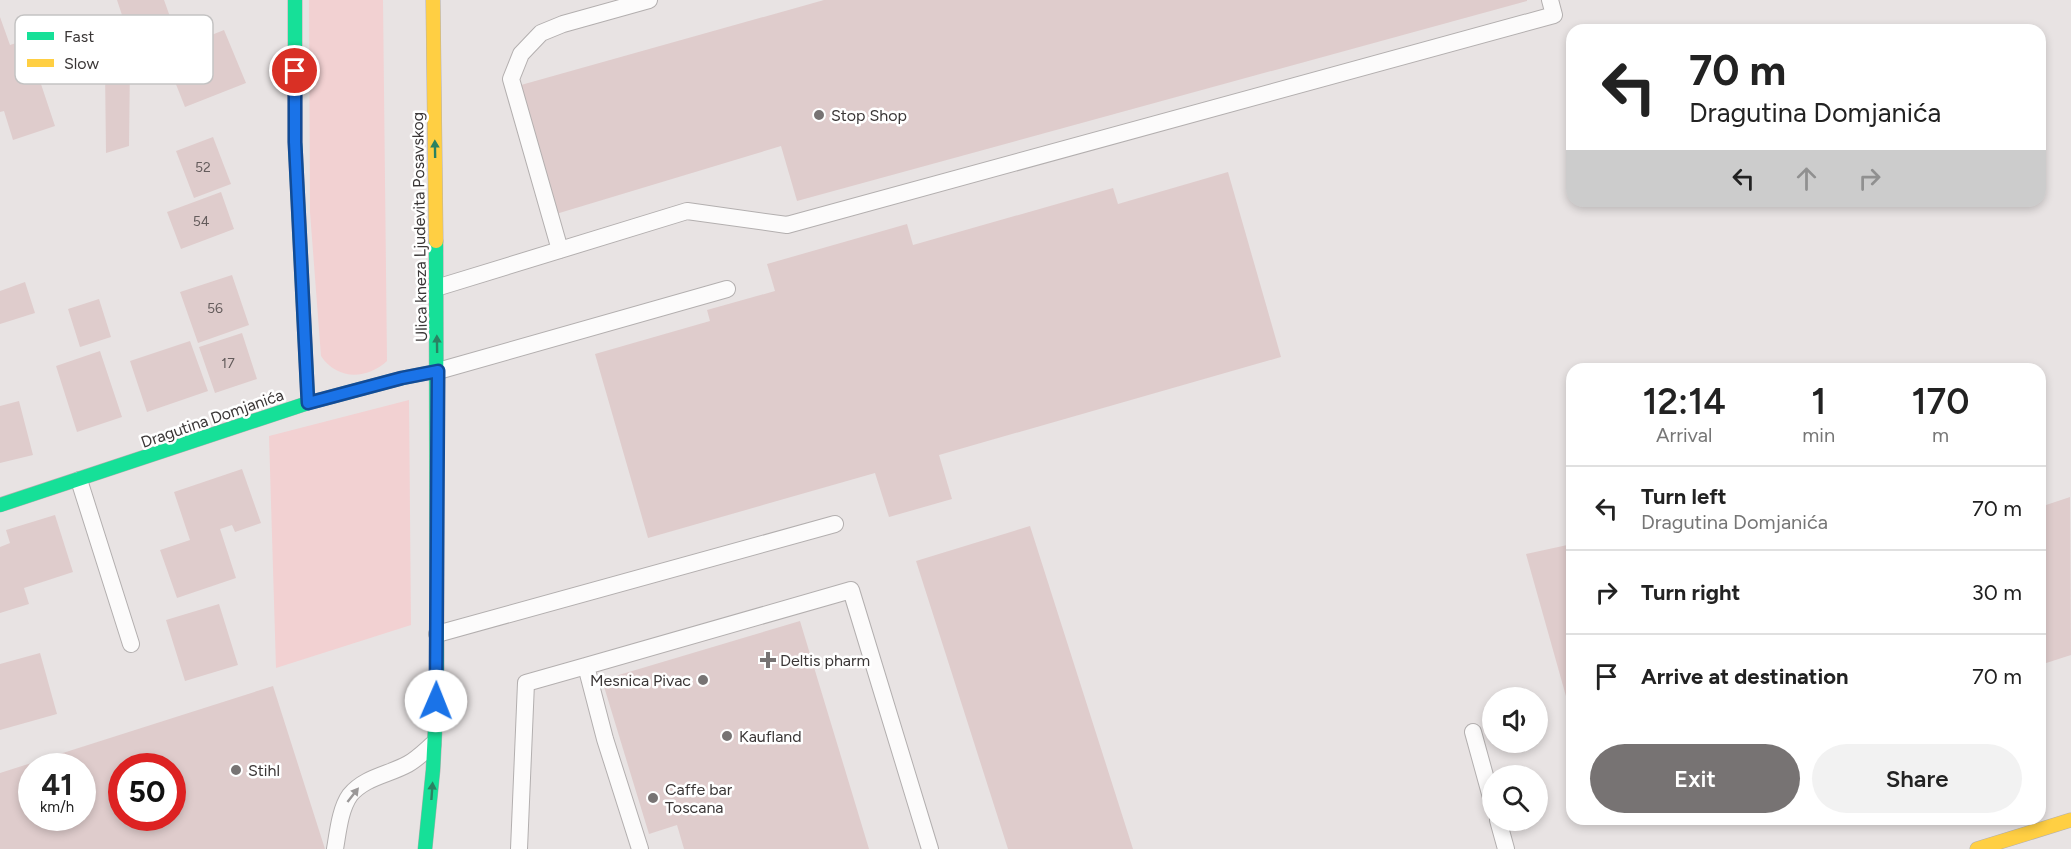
<!DOCTYPE html>
<meta charset="utf-8">
<style>
body{margin:0;font-family:Figtree,sans-serif;background:#f2f2f2;color:#222;height:100vh;display:flex;flex-direction:column;font-size:22px;white-space:nowrap}
*{box-sizing:border-box;margin:0}
p{font-size:20px;color:#767676}
.icon{flex:none;width:33px;height:33px;fill:none;stroke:currentColor;stroke-width:2;stroke-linecap:round;stroke-linejoin:round}
.map{position:relative;flex:1;overflow:hidden}
.panel{position:absolute;left:1566px;top:363px;width:480px;height:462px;display:flex;flex-direction:column;background:#fff;border-radius:18px;box-shadow:0 3px 9px #0003}
.panel>*{flex:none}
.guide{position:absolute;left:1566px;top:24px;width:480px;height:183px;border-radius:18px;box-shadow:0 3px 9px #0003;background:#fff;color:#222;overflow:hidden}
.fabs{position:absolute;left:1482px;top:687px;display:grid;gap:12px}
.fabs a{display:grid;place-items:center;width:66px;height:66px;border-radius:50%;background:#fff;box-shadow:0 3px 9px #0003;font-size:30px}
.speed{position:absolute;left:18px;top:753px;display:flex;gap:12px;font-size:30px;font-weight:700;text-align:center}
.speed>*{display:grid;place-content:center;width:78px;height:78px;border-radius:50%;background:#fff;box-shadow:0 3px 9px #0003;line-height:1}
.speed small{font-size:15px;font-weight:400}
.speed .limit{border:9px solid #d22;background:#fff;color:#111}
.pin{position:absolute;display:grid;place-items:center;width:51px;height:51px;color:#fff;margin:-26px;border:3px solid #fff;border-radius:50%;box-shadow:0 2px 6px #0007}
.me{position:absolute;width:66px;margin:-33px;rotate:1deg;stroke-linejoin:round;filter:drop-shadow(0 0 4px #0008)}
.turn{display:flex;align-items:center;gap:21px;height:126px;padding:0 24px;font-size:27px}
.turn .icon{width:78px;height:78px;stroke-width:2.5}
.turn b{display:block;font-size:42px;line-height:51px}
.lanes{display:flex;align-items:center;height:57px;padding:0 24px;background:#0003;justify-content:center;gap:30px;direction:ltr}
.lanes .off{opacity:.35}
.eta{display:flex;justify-content:space-evenly;align-items:center;height:102px;text-align:center}
.eta b{font-size:36px;font-weight:600;line-height:42px}
.button{display:flex;gap:12px;margin-top:auto;padding:12px 24px}
.button a{flex:1;height:69px;border-radius:36px;background:#777373;color:#fff;font-size:24px;font-weight:600;line-height:69px;text-align:center}
.button a+a{background:#f2f2f2;color:#222}
ul{padding:0;list-style:none}
li{display:flex;align-items:center;gap:18px;height:84px;padding:0 24px;border-top:2px solid #e0e0e0}
li div{flex:1}
li b{display:block;font-size:22px}
li em{font-style:normal}
.map>svg:first-child{display:block}
.green{fill:#f2d1d2}
.building{fill:#dfcccc;fill-rule:evenodd}
.lines{fill:none;stroke-linecap:round;stroke-linejoin:round}
.lane-casing{stroke:#b3afaf;stroke-width:18}
.fast-casing{stroke:#b3afaf;stroke-width:15}
.slow-casing{stroke:#b3afaf;stroke-width:15}
.lane{stroke:#fcfbfb;stroke-width:16}
.fast{stroke:#16e098;stroke-width:14}
.slow{stroke:#ffcf43;stroke-width:14}
.oneway{fill:#2a8262}
.oneway2{fill:#9b9898}
.route-casing{stroke:#114b97;stroke-width:15}
.route{stroke:#1a73e8;stroke-width:10}
.poi-dot{fill:#777373;stroke:#fff;stroke-width:2}
.labels{text-anchor:middle;stroke-width:5;stroke-linejoin:round;paint-order:stroke}
.number-label{font-size:14px;fill:#645c5c}
.poi-label{font-size:16px;fill:#3a3636;stroke:#fff;text-anchor:start}
.street-label{font-size:16px;fill:#3a3636;stroke:#fff}
.key{fill:#fff;stroke:#c4c3c3;stroke-width:1.5}
.key-label{font-size:16px;fill:#3a3636}
</style>
<div class="map">
<svg width="2071" height="849" viewBox="0 0 2071 849">
<rect width="100%" height="100%" fill="#e8e3e3"/>
<!-- green -->
<path class="green" d="M309 0H383L387 361C366 380 337 380 321 356L310 212Z
M409 400 411 625 276 668 269 436Z"/>
<!-- building -->
<path class="building" d="M117 0H164L173 25 130 39Z
M824 0H1527V1L797 201 781 146 556 214 521 85Z
M0 17 10 45 44 34 57 76 40 81 55 126 13 140 4 111 0 112Z
M224 30 246 83 185 107 164 54Z
M130 61 129 146 106 153 105 69Z
M213 137 231 184 194 198 176 151Z
M1228 172 1281 357 939 455 952 499 889 517 875 473 648 538 595 354 710 321 707 310 775 291 767 264 907 224 913 245 1113 188 1118 204Z
M221 192 234 229 181 249 167 212Z
M232 275 249 325 198 343 180 292Z
M25 282 35 313 0 324V291Z
M99 299 111 337 80 347 68 309Z
M242 333 257 379 215 393 199 347Z
M190 341 208 391 147 412 130 361Z
M100 351 122 417 77 432 56 366Z
M19 401 33 455 0 463V406Z
M242 469 261 523 235 532 232 525 220 529 236 578 177 598 160 550 190 540 174 492Z
M2070 497 2071 655 2040 665V507Z
M55 515 73 572 24 588 29 604 0 613V547L10 543 6 530Z
M1030 526 1133 849H1008L916 561Z
M1572 544V713L1571 714 1526 554Z
M219 604 238 665 185 681 166 620Z
M800 621 869 849H684L677 825 649 834 602 680Z
M40 653 57 714 0 730V664Z
M273 686 325 849H0V773ZM32 766H82V818H32ZM122 766H172V818H122Z"/>
<g class="lines">
<!-- lane casing -->
<g class="lane-casing">
<path id="lane" d="M560 250 511 79 521 54 541 33 563 24 649 0
M436 288 687 211 787 225 1554 15 1550 0
M438 371 727 289
M79 480 131 644
M437 634 835 524
M586 666 851 590 930 849
M1473 732 1492 801
M1498 820 1506 849
M335 849C338 832 340 809 350 795 365 777 388 775 408 764 417 759 425 751 433 744
M519 849 526 683 586 666 605 739 640 849"/>
</g>
<!-- fast casing -->
<g class="fast-casing">
<path id="fast" d="M295 0V142L308 403
M0 505 308 403 402 378 438 371
M425 849 433 770 437 690 436 241"/>
</g>
<!-- slow casing -->
<g class="slow-casing">
<path id="slow" d="M433 0 436 241
M1977 849 2071 820"/>
</g>
<!-- lane -->
<use href="#lane" class="lane"/>
<!-- fast -->
<use href="#fast" class="fast"/>
<!-- slow -->
<use href="#slow" class="slow"/>
</g>
<!-- one-way arrows -->
<defs><path id="oneway-solid" d="M-6-.8H1V-3.2L6.5 0L1 3.2V.8H-6Z" transform="scale(1.5)"/></defs>
<g class="oneway">
<use href="#oneway-solid" transform="translate(435 149) rotate(-91)"/>
<use href="#oneway-solid" transform="translate(437 344) rotate(-91)"/>
<use href="#oneway-solid" transform="translate(432 791) rotate(-86)"/>
</g>
<use class="oneway2" href="#oneway-solid" transform="translate(353 795) rotate(-52)"/>
<g class="lines">
<!-- route casing -->
<g class="route-casing">
<path id="route" d="M295 71V142L308 403 402 378 438 371 436 701"/>
</g>
<!-- route -->
<use href="#route" class="route"/>
</g>
<!-- markers -->
<g class="poi-dot">
<circle cx="819" cy="115" r="6"/>
<path d="M765 651h6v6h6v6h-6v6h-6v-6h-6v-6h6z"/>
<circle cx="703" cy="680" r="6"/>
<circle cx="727" cy="736" r="6"/>
<circle cx="236" cy="770" r="6"/>
<circle cx="653" cy="798" r="6"/>
</g>
<g class="labels">
<!-- number labels -->
<g class="number-label">
<text x="203" y="172">52</text>
<text x="201" y="226">54</text>
<text x="215" y="313">56</text>
<text x="228" y="368">17</text>
</g>
<!-- poi labels -->
<g class="poi-label">
<text x="831" y="121">Stop Shop</text>
<text x="780" y="666">Deltis pharm</text>
<text x="691" y="686" text-anchor="end">Mesnica Pivac</text>
<text x="739" y="742">Kaufland</text>
<text x="248" y="776">Stihl</text>
<text x="665" y="795">Caffe bar<tspan x="665" dy="18">Toscana</tspan></text>
</g>
<!-- street labels -->
<g class="street-label">
<text transform="translate(419 227) rotate(-91)" y="6">Ulica kneza Ljudevita Posavskog</text>
<text transform="translate(212 418) rotate(-19)" y="6">Dragutina Domjanića</text>
</g>
</g>
<!-- legend -->
<rect x="15" y="15" width="198" height="69" rx="9" class="key"/>
<rect x="27" y="32" width="27" height="8" fill="#16e098"/>
<rect x="27" y="59" width="27" height="8" fill="#ffcf43"/>
<g class="key-label">
<text x="64" y="42">Fast</text>
<text x="64" y="69">Slow</text>
</g>
</svg>
<div class="fabs">
<a><svg class="icon" aria-label="sound" viewBox="0 0 24 24"><path d="M4 9h4l5-4v14l-5-4H4zM17 9q2 3 0 6"/></svg></a>
<a><svg class="icon" aria-label="search" viewBox="0 0 24 24"><circle cx="10" cy="10" r="6"/><path d="M15 15l6 6"/></svg></a>
</div>
<div class="speed"><div>41<small>km/h</small></div><div class="limit">50</div></div>
<div class="pin" style="left:295px;top:71px;background:#d93025"><svg class="icon" aria-label="arrive" viewBox="0 0 24 24"><path d="M6 21V4h12l-3 4 3 4H6"/></svg></div>
<svg class="me" style="left:436px;top:701px" viewBox="-20 -20 40 40"><circle r="19" fill="#fff"/><path d="M0-13L10 11 0 6-10 11z" fill="#1a73e8"/></svg>
<div class="guide">
<div class="turn"><svg class="icon" aria-label="left" viewBox="0 0 24 24"><path d="M17 20v-9H6M10 6l-5 5 5 5"/></svg><div><b>70 m</b>Dragutina Domjanića</div></div>
<div class="lanes"><svg class="icon" aria-label="left" viewBox="0 0 24 24"><path d="M17 20v-9H6M10 6l-5 5 5 5"/></svg><svg class="icon off" aria-label="ahead" viewBox="0 0 24 24"><path d="M12 20V5M6 11l6-6 6 6"/></svg><svg class="icon off" aria-label="right" viewBox="0 0 24 24"><path d="M7 20v-9h11M14 6l5 5-5 5"/></svg></div>
</div>
<section class="panel">
<div class="eta">
<div><b>12:14</b><p>Arrival</p></div>
<div><b>1</b><p>min</p></div>
<div><b>170</b><p>m</p></div>
</div>
<ul>
<li><svg class="icon" aria-label="left" viewBox="0 0 24 24"><path d="M17 20v-9H6M10 6l-5 5 5 5"/></svg><div><b>Turn left</b><p>Dragutina Domjanića</p></div><em>70 m</em></li>
<li><svg class="icon" aria-label="right" viewBox="0 0 24 24"><path d="M7 20v-9h11M14 6l5 5-5 5"/></svg><div><b>Turn right</b></div><em>30 m</em></li>
<li><svg class="icon" aria-label="arrive" viewBox="0 0 24 24"><path d="M6 21V4h12l-3 4 3 4H6"/></svg><div><b>Arrive at destination</b></div><em>70 m</em></li>
</ul>
<div class="button"><a>Exit</a><a>Share</a></div>
</section>
</div>
